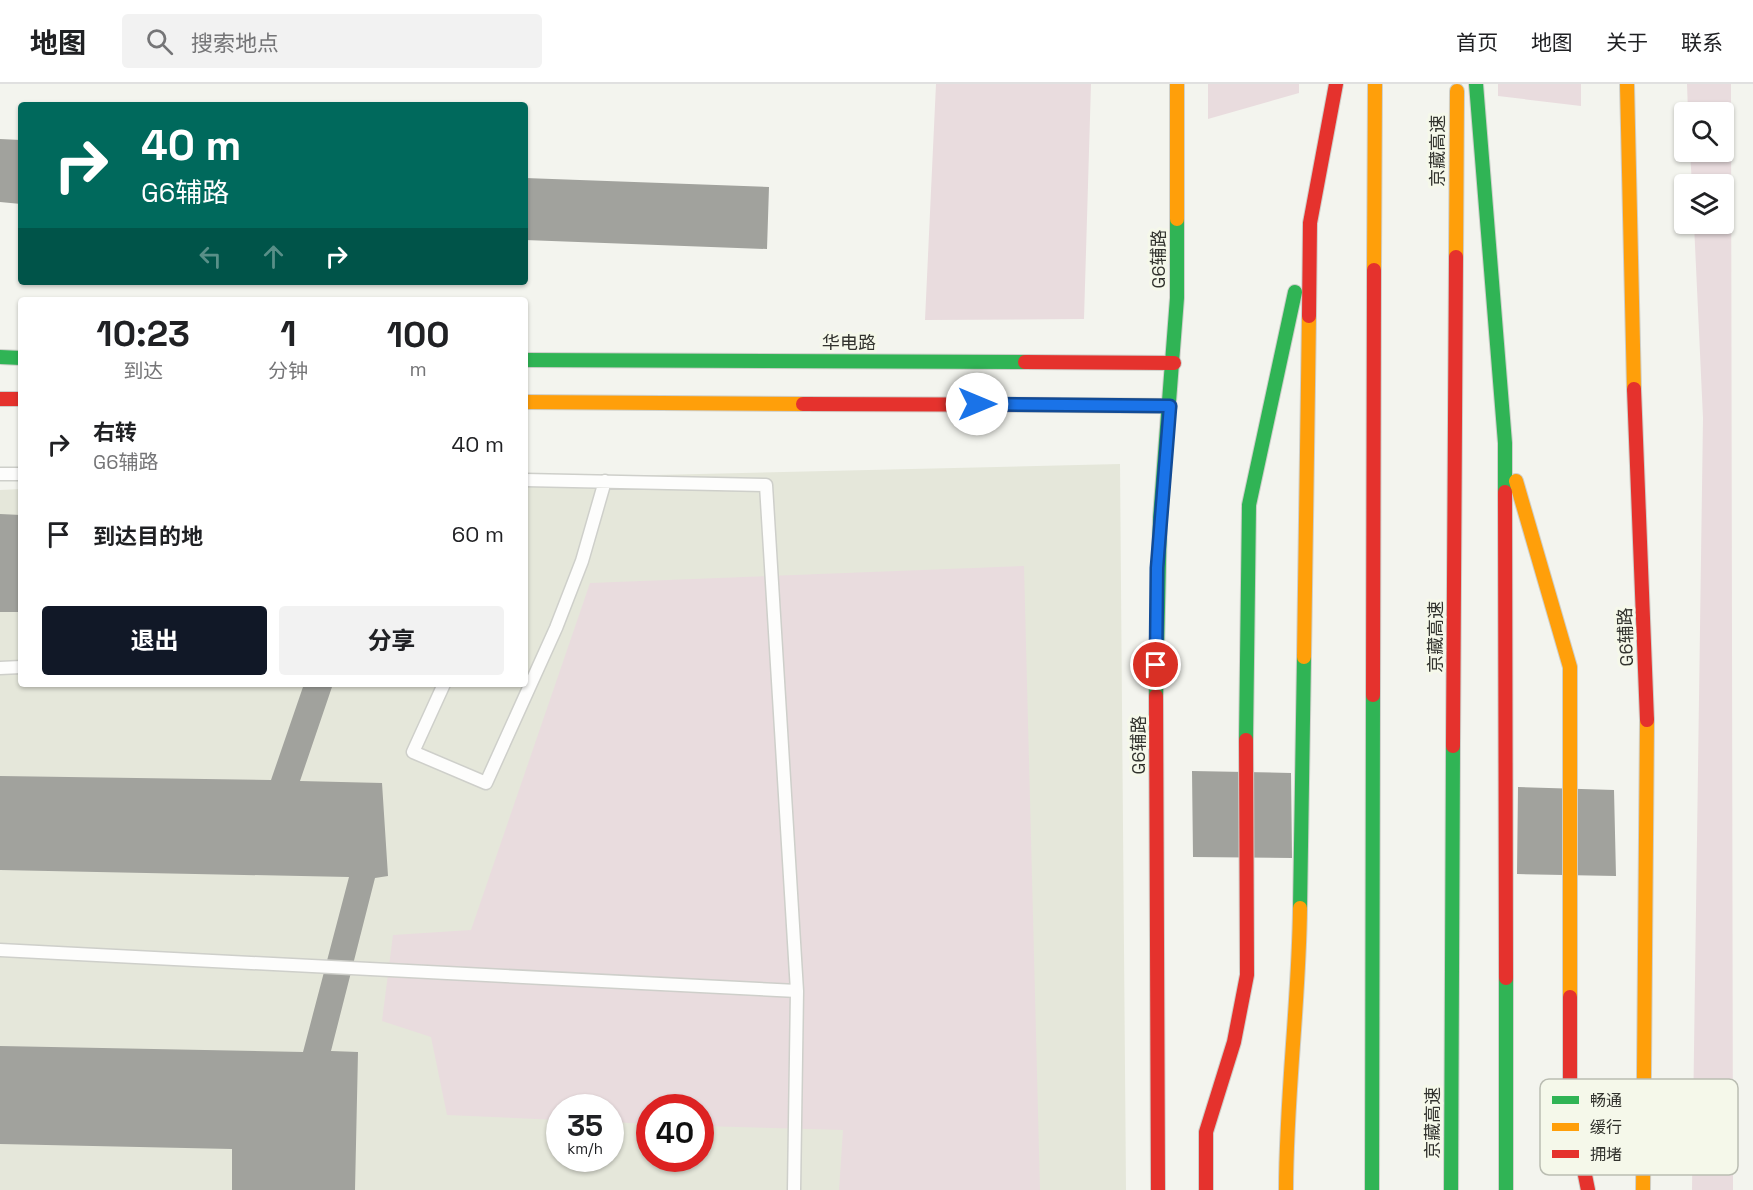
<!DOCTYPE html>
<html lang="zh">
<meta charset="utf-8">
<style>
body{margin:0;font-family:"Space Grotesk","Noto Sans SC",sans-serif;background:#f2f2f2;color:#202124;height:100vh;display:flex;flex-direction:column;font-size:22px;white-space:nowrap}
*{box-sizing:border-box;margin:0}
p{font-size:20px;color:#757577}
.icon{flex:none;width:33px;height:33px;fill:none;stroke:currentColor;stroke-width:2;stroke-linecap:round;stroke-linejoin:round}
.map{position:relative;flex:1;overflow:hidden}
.details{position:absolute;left:18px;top:213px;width:510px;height:390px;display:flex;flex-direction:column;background:#fff;border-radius:6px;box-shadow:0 2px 4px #0004}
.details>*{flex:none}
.hud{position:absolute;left:18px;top:18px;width:510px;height:183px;border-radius:6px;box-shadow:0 2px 4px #0004;background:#00695c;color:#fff;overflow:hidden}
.tools{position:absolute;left:1674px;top:18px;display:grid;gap:12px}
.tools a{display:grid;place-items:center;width:60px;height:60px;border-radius:6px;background:#fff;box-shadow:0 2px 4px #0004;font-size:30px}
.speed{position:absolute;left:546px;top:1010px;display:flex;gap:12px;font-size:30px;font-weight:700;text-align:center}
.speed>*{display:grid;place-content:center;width:78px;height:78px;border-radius:50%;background:#fff;box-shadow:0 2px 4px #0004;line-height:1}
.speed small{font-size:15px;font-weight:400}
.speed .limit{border:9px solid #d22;background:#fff;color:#111}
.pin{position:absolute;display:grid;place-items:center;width:51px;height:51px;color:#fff;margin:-26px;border:3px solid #fff;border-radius:50%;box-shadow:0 2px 6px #0007}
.me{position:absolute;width:66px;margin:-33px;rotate:90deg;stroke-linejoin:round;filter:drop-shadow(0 0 4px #0008)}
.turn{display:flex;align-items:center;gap:21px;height:126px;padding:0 24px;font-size:27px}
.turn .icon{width:78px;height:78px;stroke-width:2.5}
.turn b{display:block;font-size:42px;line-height:51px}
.lanes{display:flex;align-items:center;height:57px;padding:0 24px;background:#0003;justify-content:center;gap:30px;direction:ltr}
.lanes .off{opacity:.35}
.eta{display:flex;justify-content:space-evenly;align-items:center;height:102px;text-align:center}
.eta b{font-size:36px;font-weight:700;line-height:42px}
.primary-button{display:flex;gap:12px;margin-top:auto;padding:12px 24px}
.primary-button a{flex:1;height:69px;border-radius:6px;background:#111827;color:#fff;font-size:24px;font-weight:700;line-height:69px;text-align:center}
.primary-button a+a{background:#f2f2f2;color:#202124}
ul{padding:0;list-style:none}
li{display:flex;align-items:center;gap:18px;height:90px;padding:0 24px}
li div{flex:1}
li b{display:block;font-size:22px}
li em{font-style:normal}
header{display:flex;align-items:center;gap:36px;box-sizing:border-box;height:84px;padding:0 30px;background:#fff;border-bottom:2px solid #e0e0e0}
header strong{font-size:28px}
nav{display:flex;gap:33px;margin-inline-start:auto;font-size:21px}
.search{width:420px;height:54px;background:#f2f2f2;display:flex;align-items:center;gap:15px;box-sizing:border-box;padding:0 21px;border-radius:6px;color:#757577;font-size:22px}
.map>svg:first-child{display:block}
.built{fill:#e5e7da;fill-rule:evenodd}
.green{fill:#e9dcde}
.building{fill:#a1a29d}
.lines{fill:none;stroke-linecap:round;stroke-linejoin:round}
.lane-casing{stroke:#cecfca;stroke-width:15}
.fast-casing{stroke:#cecfca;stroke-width:16}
.slow-casing{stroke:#cecfca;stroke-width:16}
.jam-casing{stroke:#cecfca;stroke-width:16}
.lane{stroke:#fdfdfc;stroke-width:12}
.fast{stroke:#30b455;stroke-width:14}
.slow{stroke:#ff9f0a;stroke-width:14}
.jam{stroke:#e5322d;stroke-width:14}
.route-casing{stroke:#114b97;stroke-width:15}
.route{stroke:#1a73e8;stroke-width:10}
.labels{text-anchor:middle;stroke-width:6;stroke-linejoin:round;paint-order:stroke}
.street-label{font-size:18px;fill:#32332e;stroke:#f5f8ea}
.key{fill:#f5f8ea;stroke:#babdb2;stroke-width:1.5}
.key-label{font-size:16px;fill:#32332e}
</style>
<header>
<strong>地图</strong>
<div class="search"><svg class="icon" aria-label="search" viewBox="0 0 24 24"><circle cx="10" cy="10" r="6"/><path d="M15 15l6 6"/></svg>搜索地点</div>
<nav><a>首页</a><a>地图</a><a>关于</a><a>联系</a></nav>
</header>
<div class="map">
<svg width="1753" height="1106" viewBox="0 0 1753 1106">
<rect width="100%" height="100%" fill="#f3f4ee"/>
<!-- built -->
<path class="built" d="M1120 380 1126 1106H0V406L21 405V600H525V394ZM560 1023H610V1074H560ZM650 1023H700V1074H650Z"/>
<!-- green -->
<path class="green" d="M936 0H1091L1084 235 925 236Z
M1208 0H1299V9L1208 35Z
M1498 0H1581V22L1498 12Z
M1687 0H1731L1733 1106H1692L1703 334 1694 140H1724V100H1692L1690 68H1724V28H1688Z
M1024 482 1040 1106H839L843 1046 701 1042 700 1023H650L649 1040 611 1038 610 1023H560L559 1036 447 1031 431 953 382 937 393 851 471 846 590 499Z"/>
<!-- building -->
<path class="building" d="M0 55 21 56V120L0 118Z
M525 94 769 103 767 165 525 156Z
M0 430 21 431V528H0Z
M304 600H333L300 697 382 699 388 792 375 794 331 967 358 968 355 1106H232V1065L0 1060V962L303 968 349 793 0 786V692L271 696Z
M1192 687 1291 689 1292 774 1193 773Z
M1518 703 1614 706 1616 792 1517 790Z"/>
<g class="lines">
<!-- lane casing -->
<g class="lane-casing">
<path id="lane" d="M0 390H21
M525 396 766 401 797 907 794 1106
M0 584 21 583
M444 600 413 668 486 699 556 544 582 477 605 397
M0 866 797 907"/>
</g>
<!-- fast casing -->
<g class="fast-casing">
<path id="fast" d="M1476 0 1505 359V408
M0 273 21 274
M525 276 1025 278
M1156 612 1160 434 1177 214V135
M1246 656 1249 421 1295 208
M1300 824 1304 573
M1506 894V1106
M1372 1106 1373 611
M1451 1106 1453 662"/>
</g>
<!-- slow casing -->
<g class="slow-casing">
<path id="slow" d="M1177 0V135
M1627 0 1634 305
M1456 173 1457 7
M1374 186 1375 0
M525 318 803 320
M1066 321 1170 322
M1516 397 1570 583V913
M1304 573 1309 232
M1286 1106C1286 1012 1299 919 1300 824
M1643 1106 1647 636"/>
</g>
<!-- jam casing -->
<g class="jam-casing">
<path id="jam" d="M1309 232 1310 139 1336 0
M1025 278 1174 279
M1634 305 1647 636
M0 315H21
M803 320 1066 321
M1505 408 1506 894
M1373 611 1374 186
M1156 612 1158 1106
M1453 662 1456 173
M1570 913V1017L1588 1106
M1206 1106V1048L1234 958 1247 891 1246 656"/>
</g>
<!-- lane -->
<use href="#lane" class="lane"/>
<!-- fast -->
<use href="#fast" class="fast"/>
<!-- slow -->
<use href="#slow" class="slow"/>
<!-- jam -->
<use href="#jam" class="jam"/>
</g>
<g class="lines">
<!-- route casing -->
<g class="route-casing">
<path id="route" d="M977 320 1170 322 1157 484 1156 581"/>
</g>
<!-- route -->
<use href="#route" class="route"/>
</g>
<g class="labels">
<!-- street labels -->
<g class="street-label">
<text transform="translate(1438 67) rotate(-90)" y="6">京藏高速</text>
<text transform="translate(1159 175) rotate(-90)" y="6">G6辅路</text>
<text x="849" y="265">华电路</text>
<text transform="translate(1436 553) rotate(-90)" y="6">京藏高速</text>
<text transform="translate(1626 553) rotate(-92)" y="6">G6辅路</text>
<text transform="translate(1139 661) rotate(-90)" y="6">G6辅路</text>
<text transform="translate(1433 1039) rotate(-90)" y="6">京藏高速</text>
</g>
</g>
<!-- legend -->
<rect x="1540" y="995" width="198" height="96" rx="9" class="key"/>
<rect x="1552" y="1012" width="27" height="8" fill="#30b455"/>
<rect x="1552" y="1039" width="27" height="8" fill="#ff9f0a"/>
<rect x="1552" y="1066" width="27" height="8" fill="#e5322d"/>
<g class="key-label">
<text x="1590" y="1022">畅通</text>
<text x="1590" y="1049">缓行</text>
<text x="1590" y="1076">拥堵</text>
</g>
</svg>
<div class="tools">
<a><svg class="icon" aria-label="search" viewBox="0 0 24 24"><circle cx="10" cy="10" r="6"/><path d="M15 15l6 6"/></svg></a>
<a><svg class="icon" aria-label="layers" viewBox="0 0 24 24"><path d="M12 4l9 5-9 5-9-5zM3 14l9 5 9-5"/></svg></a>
</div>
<div class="speed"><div>35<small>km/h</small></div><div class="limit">40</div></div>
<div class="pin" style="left:1156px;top:581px;background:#d93025"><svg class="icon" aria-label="arrive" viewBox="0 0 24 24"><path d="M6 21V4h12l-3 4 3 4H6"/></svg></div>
<svg class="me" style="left:977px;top:320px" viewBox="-20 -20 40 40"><circle r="19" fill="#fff"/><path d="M0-13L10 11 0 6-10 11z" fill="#1a73e8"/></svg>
<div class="hud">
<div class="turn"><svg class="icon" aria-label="right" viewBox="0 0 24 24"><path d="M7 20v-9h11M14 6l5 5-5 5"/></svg><div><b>40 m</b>G6辅路</div></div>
<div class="lanes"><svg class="icon off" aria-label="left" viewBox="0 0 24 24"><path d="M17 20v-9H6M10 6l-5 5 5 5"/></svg><svg class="icon off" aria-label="ahead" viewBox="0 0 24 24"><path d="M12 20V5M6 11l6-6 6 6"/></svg><svg class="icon" aria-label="right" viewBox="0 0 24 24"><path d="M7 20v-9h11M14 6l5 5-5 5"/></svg></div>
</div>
<section class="details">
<div class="eta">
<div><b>10:23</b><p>到达</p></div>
<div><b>1</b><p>分钟</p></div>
<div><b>100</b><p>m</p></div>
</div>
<ul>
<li><svg class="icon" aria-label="right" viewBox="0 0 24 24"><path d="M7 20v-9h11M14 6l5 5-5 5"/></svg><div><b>右转</b><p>G6辅路</p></div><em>40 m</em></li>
<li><svg class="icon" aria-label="arrive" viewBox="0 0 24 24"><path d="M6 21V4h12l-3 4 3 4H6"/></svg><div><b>到达目的地</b></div><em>60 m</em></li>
</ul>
<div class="primary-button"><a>退出</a><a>分享</a></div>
</section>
</div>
